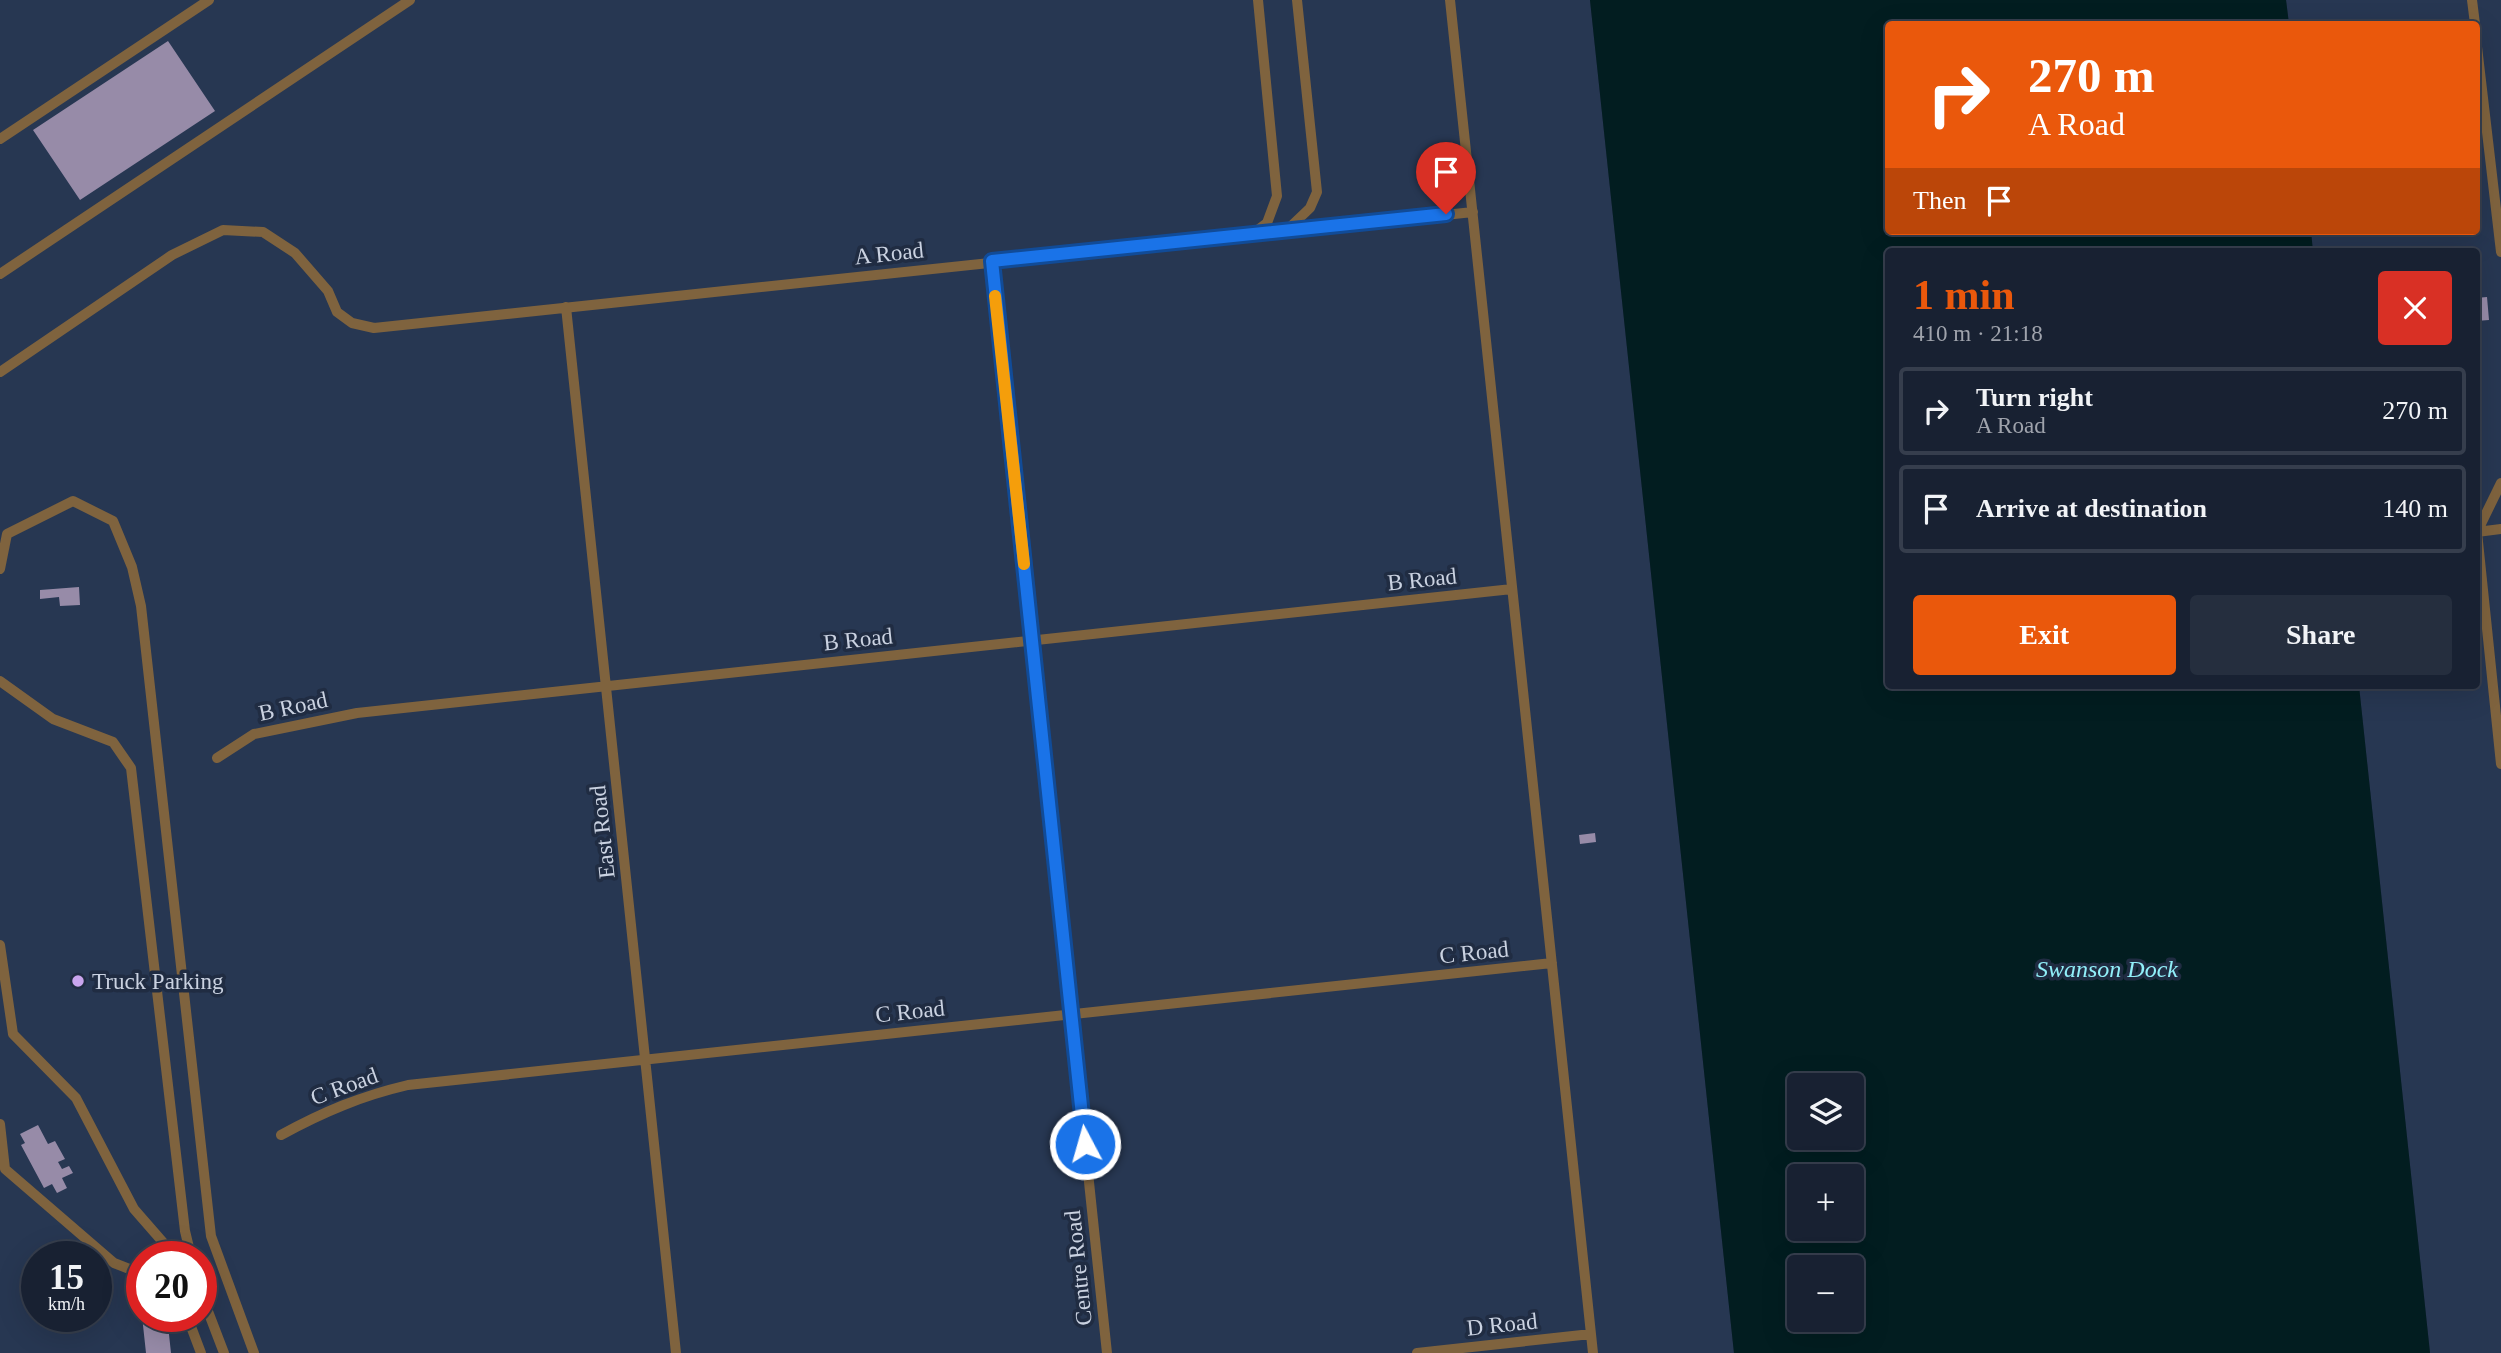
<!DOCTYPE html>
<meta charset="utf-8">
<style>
body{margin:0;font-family:Georgia,serif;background:#252e3e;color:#f1f3f6;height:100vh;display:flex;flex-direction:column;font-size:26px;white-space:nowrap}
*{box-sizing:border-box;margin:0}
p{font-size:23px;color:#9fa3ac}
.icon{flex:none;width:38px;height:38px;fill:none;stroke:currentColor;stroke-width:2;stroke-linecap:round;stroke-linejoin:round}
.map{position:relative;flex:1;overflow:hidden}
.details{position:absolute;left:1885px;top:248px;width:595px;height:441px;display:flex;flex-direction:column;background:#182132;border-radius:7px;box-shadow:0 7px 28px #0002,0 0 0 2px #363e4d}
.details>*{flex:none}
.guide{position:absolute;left:1885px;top:21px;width:595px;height:214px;border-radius:7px;box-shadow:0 7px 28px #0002,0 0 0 2px #363e4d;background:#ea580c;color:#fff;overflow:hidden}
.buttons{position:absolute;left:1787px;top:1073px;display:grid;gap:14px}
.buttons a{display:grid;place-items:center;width:77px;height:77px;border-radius:7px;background:#182132;box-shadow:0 7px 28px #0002,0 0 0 2px #363e4d;font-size:35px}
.speed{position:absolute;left:21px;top:1241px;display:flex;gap:14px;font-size:35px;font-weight:700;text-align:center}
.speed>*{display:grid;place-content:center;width:91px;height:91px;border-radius:50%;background:#182132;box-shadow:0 7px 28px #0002,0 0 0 2px #363e4d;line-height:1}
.speed small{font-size:18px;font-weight:400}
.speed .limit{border:10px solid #d22;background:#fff;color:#111}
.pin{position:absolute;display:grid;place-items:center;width:60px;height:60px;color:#fff;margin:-72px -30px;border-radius:50% 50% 50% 0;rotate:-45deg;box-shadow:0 0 7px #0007}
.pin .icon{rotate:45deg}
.me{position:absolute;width:77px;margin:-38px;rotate:354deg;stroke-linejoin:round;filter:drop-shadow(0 0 5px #0008)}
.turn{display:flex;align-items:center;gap:24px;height:147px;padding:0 28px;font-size:32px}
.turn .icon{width:91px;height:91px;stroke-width:2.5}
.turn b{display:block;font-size:49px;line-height:60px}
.then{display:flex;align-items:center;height:66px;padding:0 28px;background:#0003;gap:14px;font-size:26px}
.round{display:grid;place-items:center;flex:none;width:74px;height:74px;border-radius:7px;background:#252e3e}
.headline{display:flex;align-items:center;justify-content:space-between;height:119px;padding:0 28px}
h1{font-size:42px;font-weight:600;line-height:52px;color:#ea580c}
.action{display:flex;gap:14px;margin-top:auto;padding:14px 28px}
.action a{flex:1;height:80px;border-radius:7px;background:#ea580c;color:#fff;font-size:28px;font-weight:600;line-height:80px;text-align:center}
.action a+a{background:#252e3e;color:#f1f3f6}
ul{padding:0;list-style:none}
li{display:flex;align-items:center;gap:21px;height:88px;margin:0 14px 10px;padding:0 14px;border:4px solid #363e4d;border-radius:7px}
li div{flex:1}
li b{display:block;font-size:26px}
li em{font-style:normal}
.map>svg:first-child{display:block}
.built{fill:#273752;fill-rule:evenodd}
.water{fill:#021d20;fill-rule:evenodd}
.building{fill:#978ba8}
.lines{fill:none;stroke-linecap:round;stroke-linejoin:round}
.lane{stroke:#7f633e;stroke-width:10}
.route-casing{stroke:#114b97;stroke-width:18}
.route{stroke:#1a73e8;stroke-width:12}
.slow{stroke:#f59e0b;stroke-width:12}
.poi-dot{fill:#c9a5ee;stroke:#202c42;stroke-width:2.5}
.labels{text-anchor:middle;stroke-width:7;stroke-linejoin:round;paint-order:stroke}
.street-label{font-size:23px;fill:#cad2e1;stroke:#202c42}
.poi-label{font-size:23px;fill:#cad2e1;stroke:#202c42;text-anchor:start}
.water-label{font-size:24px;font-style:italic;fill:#91eff9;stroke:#202c42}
</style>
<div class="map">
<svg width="2501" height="1353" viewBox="0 0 2501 1353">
<rect width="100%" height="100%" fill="#202c42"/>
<!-- built -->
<path class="built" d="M0 0H1590L1734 1353H0ZM37 1256H96V1316H37ZM142 1256H201V1316H142Z
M2286 0H2501V1353H2430L2359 686H2476V252H2313L2311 231H2476V24H2289Z"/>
<!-- water -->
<path class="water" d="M1590 0H2286L2289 24H1888V231H2311L2313 252H1888V686H2359L2430 1353H1734ZM1799 1085H1852V1138H1799ZM1799 1176H1852V1228H1799ZM1799 1267H1852V1320H1799Z"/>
<!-- building -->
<path class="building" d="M168 41 215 111 80 200 33 130Z
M2487 297 2489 320 2476 321V298Z
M79 587 80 605 60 606 59 597 40 599V590Z
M1595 833 1596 842 1580 844 1579 835Z
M38 1125 48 1144 55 1141 65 1159 58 1162 62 1169 69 1166 73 1173 62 1178 67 1188 57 1193 52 1184 44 1188 21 1145 25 1143 20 1134Z
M142 1316H167L171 1353H146Z"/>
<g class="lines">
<!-- lane -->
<path class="lane" d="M1450 0 1593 1353
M2472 0 2475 24
M2476 38 2501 252
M0 139 209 0
M1288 229 1310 208 1317 192 1297 0
M1255 232 1267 223 1277 196 1258 0
M992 261 1107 1353
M0 274 410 0
M566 307 676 1353
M0 372 172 255 223 230 263 232 295 253 328 291 337 312 352 323 374 328 1473 212
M2501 483 2477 532 2501 764
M2477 532 2501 529
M0 569 7 534 73 501 113 521 132 567 141 606 211 1236 254 1353
M0 681 53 719 113 742 131 768 185 1231 191 1256
M217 758 254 734 357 713 1512 589
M0 945 13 1034 76 1098 134 1209 175 1256
M0 1124 5 1169 114 1263 142 1274
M281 1135C323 1112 361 1096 408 1085L1552 963
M201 1293 224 1353
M187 1316 201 1353
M1417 1353 1591 1334"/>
</g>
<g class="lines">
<!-- route casing -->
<g class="route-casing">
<path id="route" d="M1085 1144 992 261 1446 214"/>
</g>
<!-- route -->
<use href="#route" class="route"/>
<!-- slow -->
<path class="slow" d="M995 296 1024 564"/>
</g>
<!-- markers -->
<circle class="poi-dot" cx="78" cy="981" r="7"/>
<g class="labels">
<!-- street labels -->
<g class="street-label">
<text transform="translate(889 253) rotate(-6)" y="8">A Road</text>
<text transform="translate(1422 579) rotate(-6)" y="8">B Road</text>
<text transform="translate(858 639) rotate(-6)" y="8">B Road</text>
<text transform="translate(293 706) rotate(-12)" y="8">B Road</text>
<text transform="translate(602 832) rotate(-96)" y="8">East Road</text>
<text transform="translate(1474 952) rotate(-6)" y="8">C Road</text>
<text transform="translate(910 1011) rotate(-6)" y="8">C Road</text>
<text transform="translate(344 1086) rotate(-20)" y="8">C Road</text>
<text transform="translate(1078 1268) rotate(-96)" y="8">Centre Road</text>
<text transform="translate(1502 1324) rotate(-6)" y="8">D Road</text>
</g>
<!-- poi labels -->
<g class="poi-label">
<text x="92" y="989">Truck Parking</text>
</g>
<!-- water labels -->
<g class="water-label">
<text x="2107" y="977">Swanson Dock</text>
</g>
</g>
</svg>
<div class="buttons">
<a><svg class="icon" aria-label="layers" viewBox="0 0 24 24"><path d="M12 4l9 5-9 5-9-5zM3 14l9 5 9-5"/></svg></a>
<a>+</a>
<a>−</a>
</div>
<div class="speed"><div>15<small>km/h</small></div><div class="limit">20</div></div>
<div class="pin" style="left:1446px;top:214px;background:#d93025"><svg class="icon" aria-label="arrive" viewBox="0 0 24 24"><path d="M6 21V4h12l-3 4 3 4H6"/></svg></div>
<svg class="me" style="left:1085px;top:1144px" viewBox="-20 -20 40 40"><circle r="17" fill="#1a73e8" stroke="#fff" stroke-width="3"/><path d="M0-11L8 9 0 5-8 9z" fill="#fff"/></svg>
<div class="guide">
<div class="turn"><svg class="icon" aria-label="right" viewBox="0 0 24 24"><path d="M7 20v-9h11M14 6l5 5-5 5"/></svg><div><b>270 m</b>A Road</div></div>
<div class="then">Then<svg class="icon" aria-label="arrive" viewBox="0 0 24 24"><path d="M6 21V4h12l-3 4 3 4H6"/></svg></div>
</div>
<section class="details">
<div class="headline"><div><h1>1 min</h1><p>410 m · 21:18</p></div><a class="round" style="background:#d93025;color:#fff"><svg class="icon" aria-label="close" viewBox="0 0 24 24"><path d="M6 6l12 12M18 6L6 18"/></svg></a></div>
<ul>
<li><svg class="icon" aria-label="right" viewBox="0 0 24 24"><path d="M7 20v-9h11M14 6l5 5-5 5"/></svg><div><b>Turn right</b><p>A Road</p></div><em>270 m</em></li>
<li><svg class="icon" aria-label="arrive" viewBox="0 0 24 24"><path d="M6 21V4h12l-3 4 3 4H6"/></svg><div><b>Arrive at destination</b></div><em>140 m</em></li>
</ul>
<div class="action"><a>Exit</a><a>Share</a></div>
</section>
</div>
